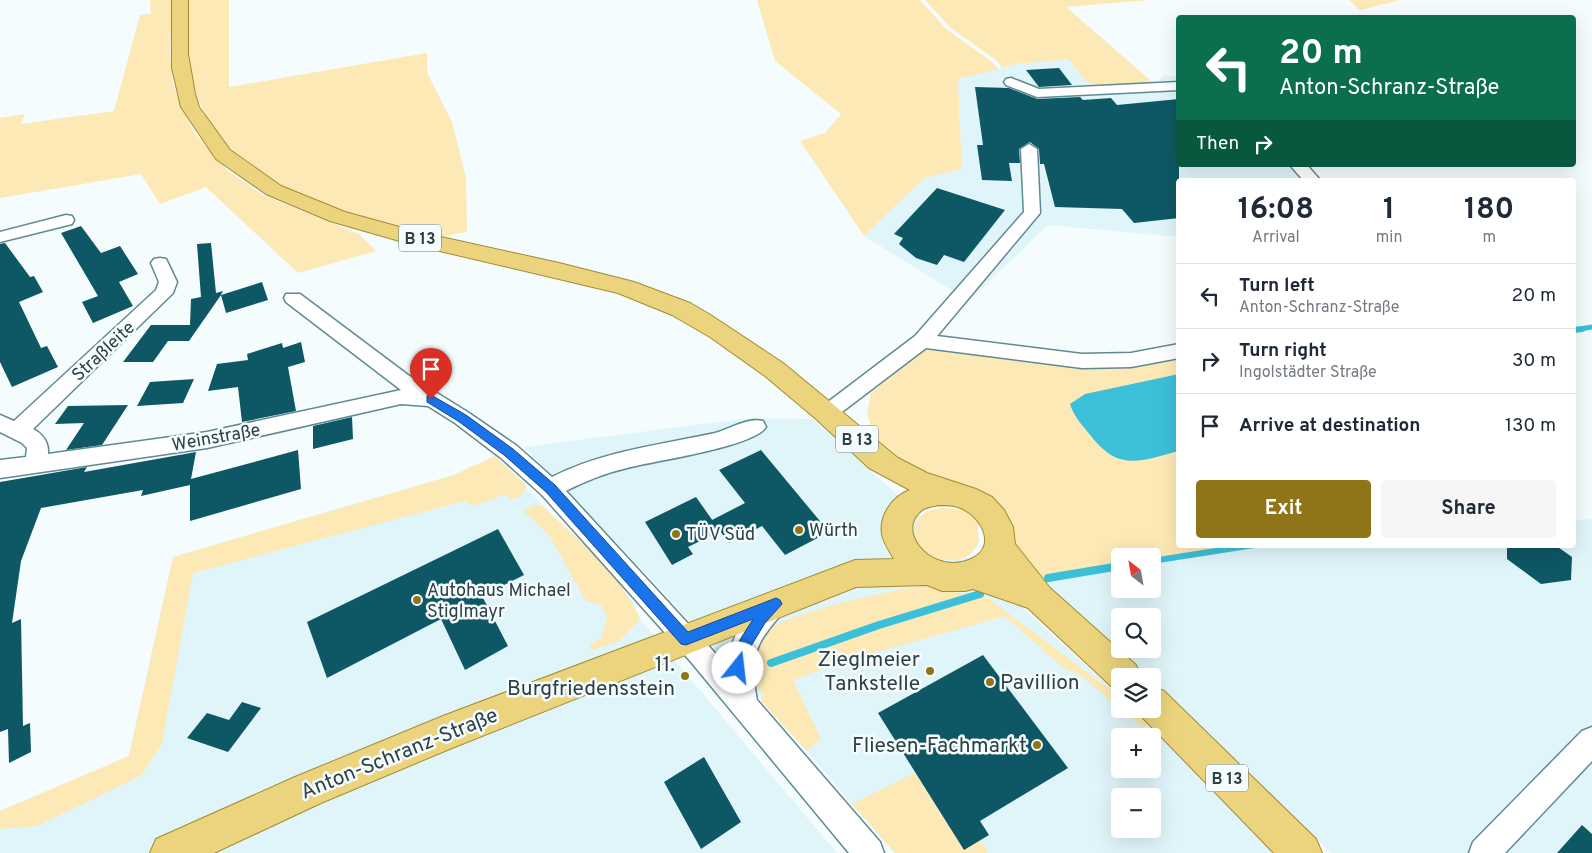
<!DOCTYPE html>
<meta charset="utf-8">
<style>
body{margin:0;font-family:Overpass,sans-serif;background:#f6f6f7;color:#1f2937;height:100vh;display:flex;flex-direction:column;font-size:19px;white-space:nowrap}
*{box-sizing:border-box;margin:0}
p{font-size:16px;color:#747a83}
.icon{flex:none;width:28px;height:28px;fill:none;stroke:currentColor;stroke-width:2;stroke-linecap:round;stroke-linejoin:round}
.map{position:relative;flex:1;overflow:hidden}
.side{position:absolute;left:1176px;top:178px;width:400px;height:370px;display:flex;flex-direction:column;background:#fff;border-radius:5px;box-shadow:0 5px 20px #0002}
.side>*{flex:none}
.banner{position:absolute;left:1176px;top:15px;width:400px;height:152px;border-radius:5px;box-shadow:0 5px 20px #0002;background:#0b6e4f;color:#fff;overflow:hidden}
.needle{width:32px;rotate:329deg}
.fabs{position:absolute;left:1111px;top:548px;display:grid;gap:10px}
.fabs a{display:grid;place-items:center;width:50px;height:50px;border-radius:5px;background:#fff;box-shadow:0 5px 20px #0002;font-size:25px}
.pin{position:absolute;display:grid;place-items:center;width:42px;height:42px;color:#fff;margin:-51px -21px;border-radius:50% 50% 50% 0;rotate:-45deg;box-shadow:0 0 5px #0007}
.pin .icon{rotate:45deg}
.me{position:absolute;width:55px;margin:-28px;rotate:16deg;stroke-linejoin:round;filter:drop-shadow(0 0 4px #0008)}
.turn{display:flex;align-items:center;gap:18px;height:105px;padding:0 20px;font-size:22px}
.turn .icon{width:65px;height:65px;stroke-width:2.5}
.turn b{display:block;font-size:35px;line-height:42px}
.then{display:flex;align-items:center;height:48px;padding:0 20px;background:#0003;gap:10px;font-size:19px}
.eta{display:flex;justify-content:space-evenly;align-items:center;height:85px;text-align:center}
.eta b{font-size:30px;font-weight:700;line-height:35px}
.button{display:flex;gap:10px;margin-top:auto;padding:10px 20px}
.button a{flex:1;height:58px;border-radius:5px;background:#907419;color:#fff;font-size:20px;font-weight:700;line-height:58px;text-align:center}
.button a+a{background:#f6f6f7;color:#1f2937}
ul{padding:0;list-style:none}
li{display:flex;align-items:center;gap:15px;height:65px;padding:0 20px;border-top:1px solid #e0e1e3}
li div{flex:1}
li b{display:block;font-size:19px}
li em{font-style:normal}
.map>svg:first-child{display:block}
.built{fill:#e0f5fa;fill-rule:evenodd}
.green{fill:#fce9b5}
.water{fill:#3cbfd9}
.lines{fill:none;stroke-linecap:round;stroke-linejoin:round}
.stream-far2{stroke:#3cbfd9;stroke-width:5}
.stream-far1{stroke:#3cbfd9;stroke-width:6}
.stream{stroke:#3cbfd9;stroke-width:8}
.building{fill:#0e5764}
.minor-casing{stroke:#608a93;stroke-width:3}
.major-casing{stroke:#a28c30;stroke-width:2}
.minor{fill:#fff;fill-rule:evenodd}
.major{fill:#ecd37d;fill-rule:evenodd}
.route{fill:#1a73e8;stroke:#114b97}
.poi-dot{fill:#907419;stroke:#f4fcfe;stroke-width:2}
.labels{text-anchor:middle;stroke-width:5;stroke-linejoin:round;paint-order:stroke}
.shield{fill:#f4fcfe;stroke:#69787c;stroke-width:1}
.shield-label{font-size:16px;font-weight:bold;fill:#2e4044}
.street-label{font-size:18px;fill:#2e4044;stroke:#f4fcfe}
.poi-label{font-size:18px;fill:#2e4044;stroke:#f4fcfe;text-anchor:start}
.near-poi-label{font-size:21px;fill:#2e4044;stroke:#f4fcfe;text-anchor:end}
.near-street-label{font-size:21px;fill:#2e4044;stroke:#f4fcfe}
</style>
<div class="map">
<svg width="1592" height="853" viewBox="0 0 1592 853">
<rect width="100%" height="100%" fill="#f4fcfe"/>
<!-- built -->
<path class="built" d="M1068 59 1085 81 1156 85 1163 75 1179 77V165H1305L1320 180H1179V237L1048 225 969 301 864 236 924 178 962 169 958 79 1016 64Z
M749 418 813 419 1120 696V709H1134L1272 853H894L807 751 672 601 524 447ZM1120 736H1152V769H1120ZM1120 796H1152V829H1120Z
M495 456 621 586 633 603 640 619 837 853H0V811L129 756 173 557 454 475Z
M1592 519V853H1332L1153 684 1152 676H1144L1039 577 1120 564V589H1152L1153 559 1235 545H1574V520ZM1120 616H1152V649H1120Z"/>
<!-- green -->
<path class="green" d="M150 0H173L170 52 173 84 181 108 196 135 228 171 263 195 359 234 376 251 298 273 206 187 160 204 141 174 0 198V118L25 114 21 124 114 111 140 15 151 14Z
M186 0H229V87L427 53V73L452 122 466 178 467 232 439 237 379 225 337 211 276 185 220 141 197 98 189 64Z
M757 0H920L946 29 992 62 998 69 958 79 962 169 924 178 864 236 800 141 825 133 841 114 775 61Z
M925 0H1149L1066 7 1156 85 1104 88 1085 81 1068 59 1016 64 1002 68 997 61 951 28Z
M1349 0H1400L1360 10Z
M923 350 1179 354V545H1235L1153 559 1152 556H1120V564L1039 577 977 524 979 542C973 554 965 560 952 560 906 563 896 497 960 510L873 435 867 413 871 393Z
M495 456 527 486 520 497 511 500 505 494 474 506 465 501 193 573 162 744 141 776 37 826 0 829V811L129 756 173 557 454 475Z
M535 505 543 506C577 539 621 574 640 619L618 642 592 650 589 645 601 638 607 616 601 605 586 601 549 535 523 511Z
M921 586 988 598 1120 697V709H1134L1149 724 1143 728 1080 675 1062 667 1005 616 842 662 793 680 821 739 807 751 761 701 763 695C750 675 749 672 757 649 758 645 759 639 762 635 778 614 893 590 921 586Z
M915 773 964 850 980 840 988 853H895L852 804Z"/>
<!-- water -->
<path class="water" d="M1179 374V451C1140 461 1119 472 1091 436 1083 426 1074 417 1070 404L1085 394Z"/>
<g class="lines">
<!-- stream-far2 -->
<path class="stream-far2" d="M1574 330 1592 327"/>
<!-- stream-far1 -->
<path class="stream-far1" d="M1574 330 1582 329
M1152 561 1254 545"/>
<!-- stream -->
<path class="stream" d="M1152 561 1157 560
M1048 578 1120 566
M771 663 879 625 980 594"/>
</g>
<!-- building -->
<path class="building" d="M1059 68 1072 85 1039 87 1026 70Z
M975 87 1009 88 1037 99 1080 97 1083 100 1111 98 1117 105 1179 99V218L1134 223 1122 209 1055 207 1044 164H1040L1039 149 1030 142 1019 149 1020 163H1009L1012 181 982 180 977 145H983Z
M937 188 1005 210 964 262 944 255 937 265 916 258 899 244 903 238 894 234Z
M81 226 101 253 120 246 138 274 119 282 133 306 93 323 82 302 98 296 61 233Z
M5 243 30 277 34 276 43 292 19 302 41 348 47 346 58 367 12 387 0 362V244Z
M211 243 216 293 223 291 221 295 262 282 268 300 226 313 221 295 189 341H168L153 362H123L151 325H190L191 299 201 297 197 244Z
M301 342 305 362 288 367 296 411 242 422 238 387 208 391 217 364 248 360 247 354 282 343 283 348Z
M194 379 183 403 137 406 150 382Z
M128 405 102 445 66 450 84 423 55 424 68 406Z
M352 417 353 439 313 449V426Z
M298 450 301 489 190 521V485L141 496 143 490 41 508 21 561 12 623 21 619 23 726 30 723 31 752 9 763 8 729 0 732V482L87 467 84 472 196 452 191 479Z
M761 450 829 532 785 555 762 526 729 543 712 520 745 503 719 470Z
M696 497 720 531 688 547 693 554 672 565 645 522Z
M498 529 524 575 482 596 508 646 465 670 441 619 327 678 307 622Z
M1507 545H1555L1572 557 1571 580 1541 584 1507 559Z
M983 655 1068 768 980 821 989 835 964 850 878 713Z
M242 702 261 708 228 752 187 738 207 713 229 720Z
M704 757 741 822 701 849 664 782Z
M1582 825 1592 834V853H1557Z"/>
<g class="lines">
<!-- minor casing -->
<g class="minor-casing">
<path id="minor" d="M1011 78 1039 89 1179 82V90L1037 97 1006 85 1004 82 1006 79Z
M1029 144 1037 149 1040 213 937 336 1082 354 1131 353 1179 344V358L1131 367 1082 368 926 348 834 418 827 421 820 418 817 413 820 408 915 336 1024 212 1021 149Z
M1290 165H1307L1320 180H1303Z
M66 215 72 216 74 220 72 224 0 242V232Z
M160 258 166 259 177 282 173 293 33 429C43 434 49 443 48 454L207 432 401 390 286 302 284 298 286 294H300L408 375 469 413 517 446 552 477C603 451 660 445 715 433 730 429 748 417 763 421L766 427C754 447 653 461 627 468 606 473 585 481 566 491L727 666C728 643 754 588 782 598L786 606C781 616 773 623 767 632 751 652 752 676 757 700L880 842 884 853H849L691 662 542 495 501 458 455 423 428 406 401 404 207 448 0 478V460L26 457 27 448 22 443 0 432V415L14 421 156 290 159 282 151 263 154 259Z
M1592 727V761L1505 853H1469L1473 842 1582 731Z"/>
</g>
<!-- major casing -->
<g class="major-casing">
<path id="major" d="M172 0H188V54L195 94 199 107 230 150 281 186 345 212 414 231 559 263 634 282 690 303 709 314 783 363 898 458 927 473 976 489 992 497 1004 510 1013 527 1015 544 1050 588 1136 665 1141 676H1120V691L1112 687 1028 608 973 589 965 591H942L927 585 856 587 452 748 321 803 214 853H150L156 839 295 777 443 716 855 560 894 559C890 552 883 542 882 534 879 515 893 496 910 490L869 468 815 418 765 376 710 337 672 315 618 293 410 244 330 221 266 194 216 159 181 107 172 68ZM939 505C945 505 952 505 958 507 980 514 998 545 973 558 935 578 894 533 921 511 925 507 934 506 939 505Z
M1152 686 1164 691 1316 839 1322 853H1274L1140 715 1137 709H1152Z"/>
</g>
<!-- minor -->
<use href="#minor" class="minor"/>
<!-- major -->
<use href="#major" class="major"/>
</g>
<!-- route -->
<path class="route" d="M431 395 466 415 513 449 555 485 688 632 776 598 780 600 782 604 765 623 751 646 743 673 738 675 733 673C726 656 745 633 753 619L686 645 681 644 546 492 504 455 458 421 427 402V396Z"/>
<!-- markers -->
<g class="poi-dot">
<circle cx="799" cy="530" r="5"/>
<circle cx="676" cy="534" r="5"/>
<circle cx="417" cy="600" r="5"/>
<circle cx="930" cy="671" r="5"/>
<circle cx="685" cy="676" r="5"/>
<circle cx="990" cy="682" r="5"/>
<circle cx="1037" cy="745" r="5"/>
</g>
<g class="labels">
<!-- shield labels -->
<g class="shield">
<rect x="399" y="224.5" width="42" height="27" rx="4"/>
<rect x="836" y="425.5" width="42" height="27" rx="4"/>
<rect x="1206" y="764.5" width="42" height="27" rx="4"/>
</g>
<g class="shield-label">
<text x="420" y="244">B 13</text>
<text x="857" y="445">B 13</text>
<text x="1227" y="784">B 13</text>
</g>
<!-- street labels -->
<g class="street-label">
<text transform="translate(103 351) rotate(-43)" y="6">Straßleite</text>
<text transform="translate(216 437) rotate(-10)" y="6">Weinstraße</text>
</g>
<!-- poi labels -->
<g class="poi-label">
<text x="809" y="536">Würth</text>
<text x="686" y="540">TÜV Süd</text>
<text x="427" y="596">Autohaus Michael<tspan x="427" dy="21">Stiglmayr</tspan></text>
</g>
<!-- near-poi labels -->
<g class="near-poi-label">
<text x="920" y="666">Zieglmeier<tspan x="920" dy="24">Tankstelle</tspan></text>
<text x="675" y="671">11.<tspan x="675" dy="24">Burgfriedensstein</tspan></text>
<text x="1000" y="689" text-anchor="start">Pavillion</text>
<text x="1027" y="752">Fliesen-Fachmarkt</text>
</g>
<!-- near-street labels -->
<g class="near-street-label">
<text transform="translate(399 753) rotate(-22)" y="7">Anton-Schranz-Straße</text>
</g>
</g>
</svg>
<div class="fabs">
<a><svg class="needle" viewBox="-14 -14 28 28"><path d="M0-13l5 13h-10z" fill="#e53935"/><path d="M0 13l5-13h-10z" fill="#747a83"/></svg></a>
<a><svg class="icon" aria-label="search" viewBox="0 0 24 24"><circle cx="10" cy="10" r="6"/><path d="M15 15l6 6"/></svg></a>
<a><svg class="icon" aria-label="layers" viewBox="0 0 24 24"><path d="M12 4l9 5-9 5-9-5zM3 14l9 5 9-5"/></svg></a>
<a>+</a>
<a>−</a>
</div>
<div class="pin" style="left:431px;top:399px;background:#d93025"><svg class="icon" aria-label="arrive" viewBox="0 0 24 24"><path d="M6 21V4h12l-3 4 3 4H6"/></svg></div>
<svg class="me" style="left:738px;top:668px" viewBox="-20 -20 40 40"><circle r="19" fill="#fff"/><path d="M0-13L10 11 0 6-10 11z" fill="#1a73e8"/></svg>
<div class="banner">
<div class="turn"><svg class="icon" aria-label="left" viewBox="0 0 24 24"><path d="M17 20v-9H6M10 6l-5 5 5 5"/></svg><div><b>20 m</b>Anton-Schranz-Straße</div></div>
<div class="then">Then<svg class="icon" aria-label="right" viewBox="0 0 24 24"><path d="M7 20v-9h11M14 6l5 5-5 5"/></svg></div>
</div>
<section class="side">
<div class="eta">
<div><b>16:08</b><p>Arrival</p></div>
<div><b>1</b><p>min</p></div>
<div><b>180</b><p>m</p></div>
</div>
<ul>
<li><svg class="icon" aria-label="left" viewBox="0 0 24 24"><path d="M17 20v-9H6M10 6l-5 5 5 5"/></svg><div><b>Turn left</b><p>Anton-Schranz-Straße</p></div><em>20 m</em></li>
<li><svg class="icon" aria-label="right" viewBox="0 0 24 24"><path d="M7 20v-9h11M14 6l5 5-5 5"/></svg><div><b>Turn right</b><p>Ingolstädter Straße</p></div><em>30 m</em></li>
<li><svg class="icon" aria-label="arrive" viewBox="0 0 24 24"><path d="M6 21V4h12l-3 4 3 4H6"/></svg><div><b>Arrive at destination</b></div><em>130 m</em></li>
</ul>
<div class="button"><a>Exit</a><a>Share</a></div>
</section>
</div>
